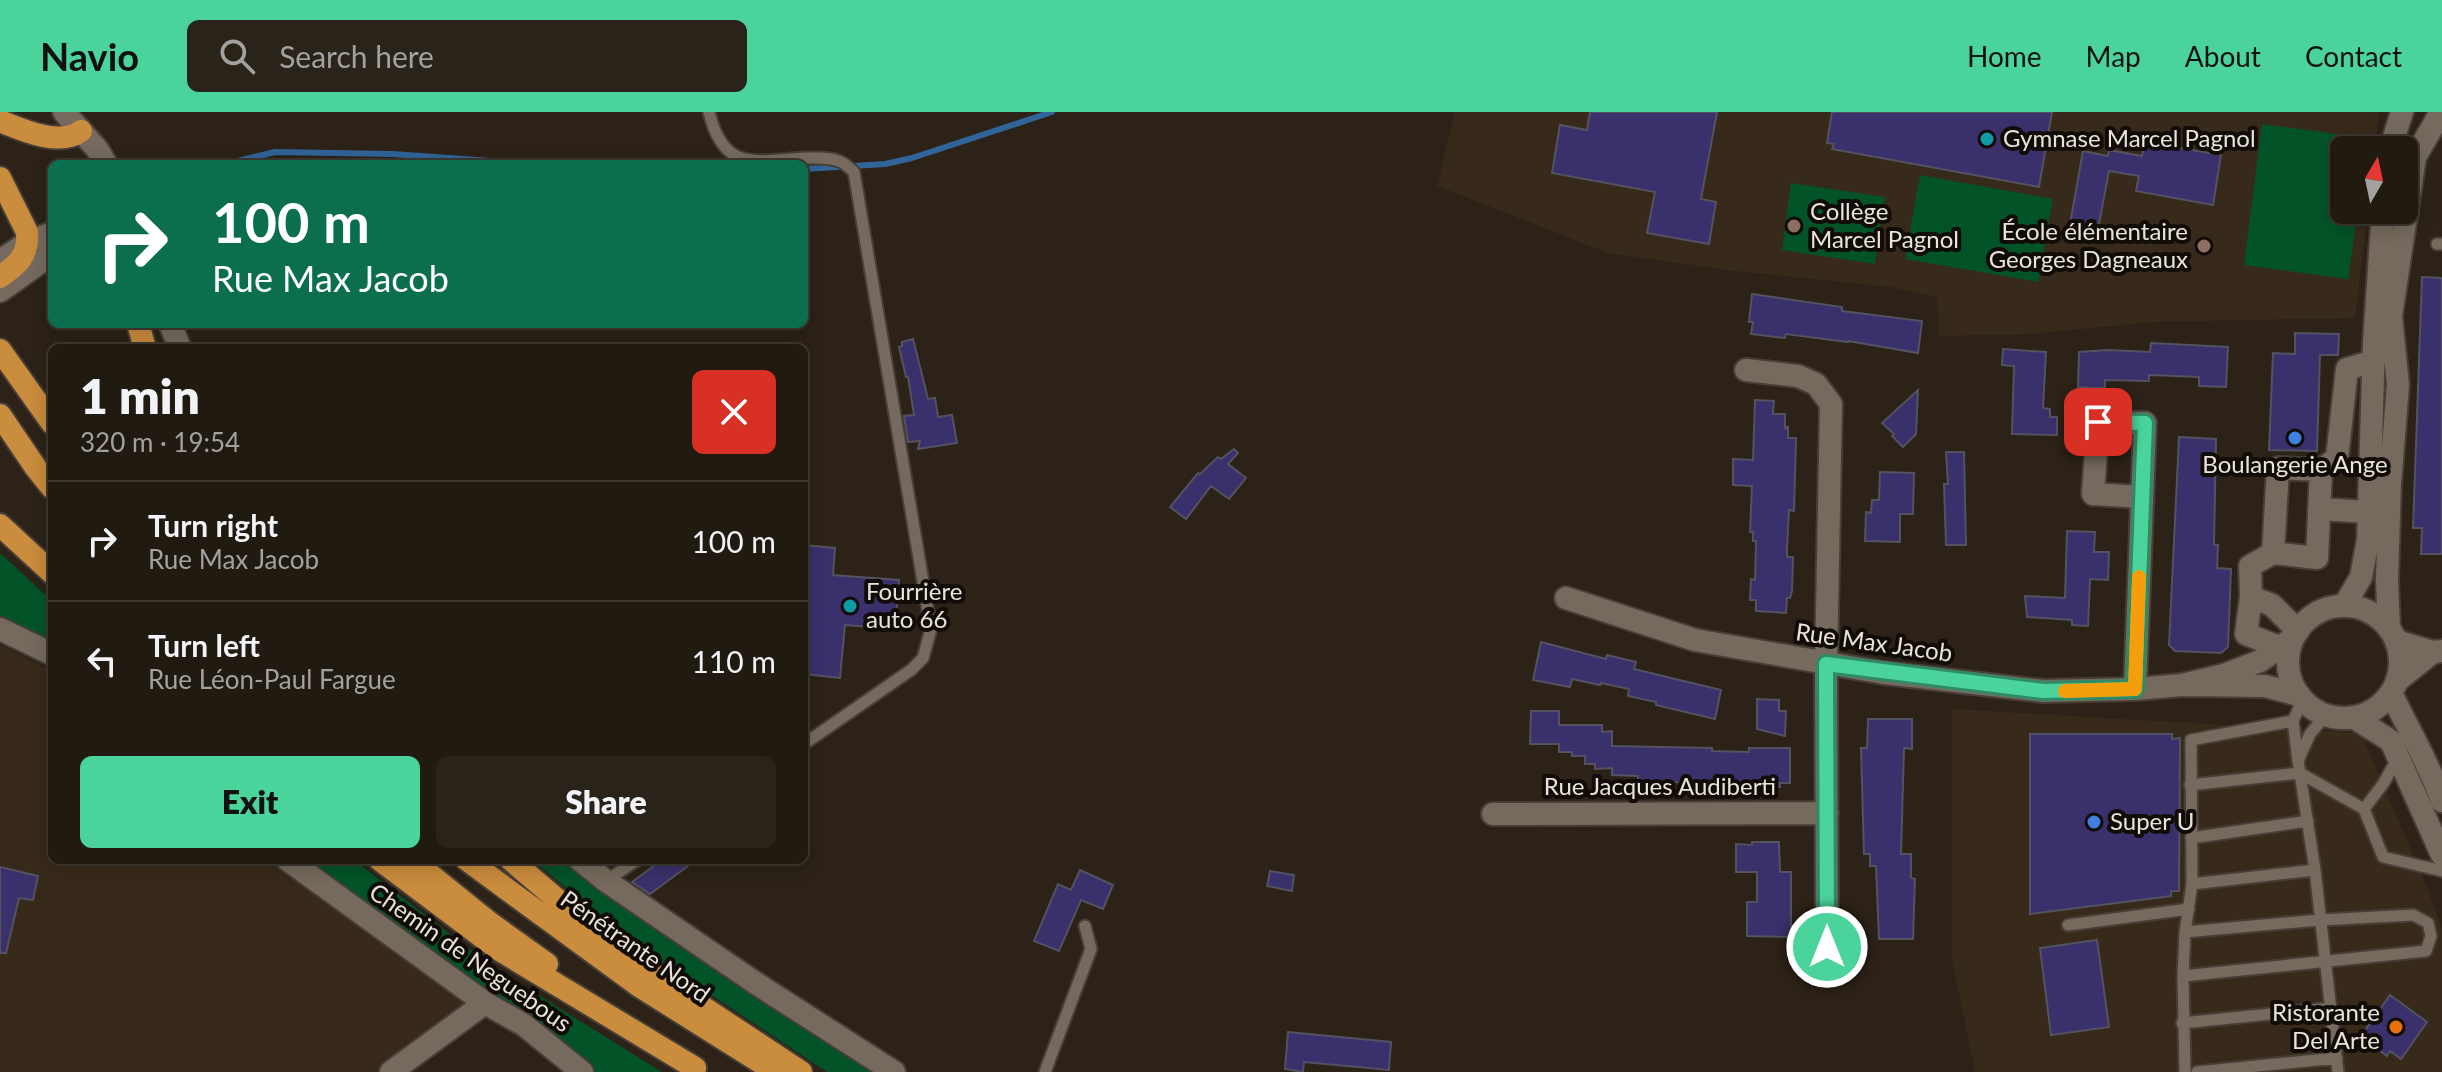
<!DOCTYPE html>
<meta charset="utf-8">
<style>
body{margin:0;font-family:Lato,sans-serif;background:#29231a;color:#f1f3f6;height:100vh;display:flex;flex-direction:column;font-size:30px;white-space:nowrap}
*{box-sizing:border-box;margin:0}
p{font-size:26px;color:#a2a19f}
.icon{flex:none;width:44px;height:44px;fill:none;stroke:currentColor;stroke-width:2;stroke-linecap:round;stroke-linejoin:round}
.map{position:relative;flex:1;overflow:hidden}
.details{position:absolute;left:48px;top:232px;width:760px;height:520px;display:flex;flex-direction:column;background:#211a11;border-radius:12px;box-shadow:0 4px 20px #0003,0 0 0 2px #3e3831}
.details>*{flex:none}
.top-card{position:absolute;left:48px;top:48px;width:760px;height:168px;border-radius:12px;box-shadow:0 4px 20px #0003,0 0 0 2px #3e3831;background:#0b6e4f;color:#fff;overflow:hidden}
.needle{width:52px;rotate:9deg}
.controls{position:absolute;left:2330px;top:24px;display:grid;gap:16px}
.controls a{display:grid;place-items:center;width:88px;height:88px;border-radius:12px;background:#211a11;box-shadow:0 4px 20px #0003,0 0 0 2px #3e3831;font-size:40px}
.pin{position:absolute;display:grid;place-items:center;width:68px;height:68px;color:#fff;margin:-34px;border-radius:16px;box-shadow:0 4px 12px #0006}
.me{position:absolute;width:88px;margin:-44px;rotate:0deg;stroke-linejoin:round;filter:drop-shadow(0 0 6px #0008)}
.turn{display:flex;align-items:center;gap:28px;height:168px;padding:0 32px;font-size:36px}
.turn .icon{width:104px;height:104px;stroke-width:2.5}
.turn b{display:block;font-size:56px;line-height:68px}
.round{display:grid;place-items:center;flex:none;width:84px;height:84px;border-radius:12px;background:#29231a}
.overview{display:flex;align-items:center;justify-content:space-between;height:136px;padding:0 32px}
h1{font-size:48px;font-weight:800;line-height:60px}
.button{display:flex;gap:16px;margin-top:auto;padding:16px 32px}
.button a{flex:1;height:92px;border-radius:12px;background:#4ad49c;color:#111;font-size:32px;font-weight:800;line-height:92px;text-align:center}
.button a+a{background:#29231a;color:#f1f3f6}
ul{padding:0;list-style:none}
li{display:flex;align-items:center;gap:24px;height:120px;padding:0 32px;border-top:2px solid #3e3831}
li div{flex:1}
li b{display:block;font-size:30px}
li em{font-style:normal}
header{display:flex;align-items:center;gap:48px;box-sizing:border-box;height:112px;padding:0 40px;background:#4ad49c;color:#111}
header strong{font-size:38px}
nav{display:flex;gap:44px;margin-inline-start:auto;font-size:28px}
.search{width:560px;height:72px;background:#29231a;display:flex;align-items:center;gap:20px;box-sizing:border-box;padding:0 28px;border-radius:12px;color:#a2a19f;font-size:30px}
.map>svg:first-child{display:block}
.built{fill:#382a1a}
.green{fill:#035328}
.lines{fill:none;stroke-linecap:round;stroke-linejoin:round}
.stream{stroke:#316498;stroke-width:6}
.building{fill:#3a306c;stroke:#535261;stroke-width:2}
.service-casing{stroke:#473f37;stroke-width:15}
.minor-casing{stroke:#473f37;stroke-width:26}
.secondary-casing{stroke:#473f37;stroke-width:26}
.trunk-casing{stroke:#473f37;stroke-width:26}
.service{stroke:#756a5d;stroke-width:11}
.minor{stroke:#756a5d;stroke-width:22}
.secondary{stroke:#756a5d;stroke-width:22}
.trunk{stroke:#ca8c3d;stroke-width:22}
.route-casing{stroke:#308a65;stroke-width:20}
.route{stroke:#4ad49c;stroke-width:14}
.slow{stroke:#f59e0b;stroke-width:14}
.culture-dot{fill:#0f9aa8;stroke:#110c08;stroke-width:3}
.education-dot{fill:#8d6e63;stroke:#110c08;stroke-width:3}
.shop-dot{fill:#3f7fe0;stroke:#110c08;stroke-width:3}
.food-dot{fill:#e8710a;stroke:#110c08;stroke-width:3}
.labels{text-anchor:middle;stroke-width:8;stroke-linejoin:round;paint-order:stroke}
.poi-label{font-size:24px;fill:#e9e3dc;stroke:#110c08;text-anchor:start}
.street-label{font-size:24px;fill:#e9e3dc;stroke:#110c08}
</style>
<header>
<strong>Navio</strong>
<div class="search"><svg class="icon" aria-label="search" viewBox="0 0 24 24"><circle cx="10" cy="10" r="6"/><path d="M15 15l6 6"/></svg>Search here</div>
<nav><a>Home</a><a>Map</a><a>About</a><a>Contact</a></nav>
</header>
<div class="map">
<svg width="2442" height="960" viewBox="0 0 2442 960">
<rect width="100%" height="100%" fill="#2c2217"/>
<!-- built -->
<path class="built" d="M1455 0H2379L2375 38H2344V98H2368L2355 206 2152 210 2029 222 1939 224 1937 185 1891 175 1736 159 1608 141 1437 74Z
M0 533 52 559V748H272L465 889 378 960H0Z
M1952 597 2361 621 2428 778 2442 817V960H1975L1952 847Z"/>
<!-- green -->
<path class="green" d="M2262 12 2367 26 2366 38H2344V98H2358L2348 167 2244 153Z
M1920 63 2053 87 2038 170 1905 147Z
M1791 71 1885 85 1875 152 1782 138Z
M0 441 52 489V532L0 507Z
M302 748H354L490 853 662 960H596L529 905 490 883Z
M533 748H561L599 779 873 960H827L624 825Z"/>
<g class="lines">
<!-- stream -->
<path class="stream" d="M225 52 275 40 392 42 533 52
M804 57 885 52 912 46 1052 0"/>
</g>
<!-- building -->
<path class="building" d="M1590 0H1717L1701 87 1716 90 1709 132 1647 121 1655 80 1552 61 1560 13 1587 18Z
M1832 0H2052L2039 75 1832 37 1834 32 1827 31Z
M2145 30 2221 43 2213 93 2136 79 2139 64 2109 59 2098 117 2070 112 2083 39 2108 44 2109 38 2142 44Z
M2422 165 2442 166V442H2421L2422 416H2413Z
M1752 182 1842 195V199L1922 209 1918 241 1848 229V230L1786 222 1785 226 1751 222 1753 210H1749Z
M2295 221 2339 222 2338 243H2320L2317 339 2269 338 2273 241 2295 242Z
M913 227 928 287 935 286 938 305 952 303 957 331 918 337 920 329 908 330 904 304 914 303 908 265H906L899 235 902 234V230Z
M2151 231 2228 235 2226 275 2199 274V265L2149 263V269L2105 268V276L2078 275 2079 240 2108 238 2150 240Z
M2003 237 2046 240 2043 296 2050 297V305H2057V323L2012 322 2014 254 2002 253Z
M1918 278 1916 322 1903 335 1892 324 1894 322 1882 311Z
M1755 288 1774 289 1773 302H1785V316L1788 315V326H1796L1794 399 1789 398 1787 436V445H1793L1792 479 1790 486H1787L1786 501 1756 499V488H1750L1751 467 1755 468 1756 429H1753V420H1750L1752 374 1733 373V347L1753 348Z
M2179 325 2216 327 2214 433H2218L2217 456 2231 457 2228 535 2221 541 2175 539 2169 533Z
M1234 337 1238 341 1228 352 1246 366 1229 387 1211 374 1186 407 1170 395 1198 361 1200 362 1218 345 1221 347Z
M1946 340H1964L1966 433H1946L1944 372H1948Z
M1880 360 1914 361 1913 402H1900V430L1865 429 1866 400 1871 401 1872 388H1879Z
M2067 419 2095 420 2094 440H2109L2108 468 2090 467 2088 514 2072 513V508L2027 505 2025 484 2065 486Z
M804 433 835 436 833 463 899 468 895 517 845 513 840 566 804 562Z
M1541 530 1606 547 1607 543 1636 550 1634 557 1721 578 1715 607 1656 593V590L1628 584 1629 577 1601 571 1600 573 1572 567 1570 575 1533 568Z
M1757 587 1779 588V599H1786L1785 624 1757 617Z
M1531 599H1559V613H1602V620L1612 619V634L1712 636V639L1749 640V636H1790V671H1780V675L1753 674V669L1638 671V664L1612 663V656L1595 657V652H1585V644H1572V640H1559V632H1530Z
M1868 607H1912V637L1904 636 1901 742H1911V766L1915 767 1913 827H1879L1876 754H1870V742H1864L1861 636H1867Z
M2030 622H2172V627L2180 626 2179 779H2171V784L2030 802Z
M1752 730H1779L1780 760H1791V825L1747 824V790H1757V760H1736V732L1752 733Z
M662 748H696L650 782 632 770Z
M0 755 38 764 33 788 19 786 6 841H0Z
M1080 758 1113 773 1103 797 1081 788 1059 839 1034 829 1058 772 1071 778Z
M1270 759 1294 763 1292 779 1267 774Z
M2097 828 2109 915 2051 923 2040 836Z
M2390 883 2427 910 2401 947 2390 939 2387 944 2371 932 2374 928 2364 920Z
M1288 920 1391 930 1389 958 1304 950 1303 960 1285 957Z"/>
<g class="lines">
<!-- service casing -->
<g class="service-casing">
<path id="service" d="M709 0C724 62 756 48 808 46 818 46 829 45 839 49 845 51 849 56 854 60L931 517 923 546 911 558 804 632
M2437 132H2442
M2303 587 2293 609 2298 649 2310 622 2326 603
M2399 644 2383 672 2364 697 2383 745 2442 759
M2298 649 2315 758 2338 960
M2190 673 2300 661 2364 697
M2191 726 2308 709
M606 769 637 748
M2192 772 2315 758
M2068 813 2189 797
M2183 864 2426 839 2431 824 2428 811 2413 803 2320 808 2185 820
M2182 911 2330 896
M1045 960 1091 837 1085 814
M2185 960 2183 864 2185 820 2192 772 2191 628 2293 609
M2197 960 2337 946"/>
</g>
<!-- minor casing -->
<g class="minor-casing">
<path id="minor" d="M64 0 81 19
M170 212 180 236
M1746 258 1798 264 1816 272 1831 292 1826 552 1827 835
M2321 358 2337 346 2347 257 2374 249
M2319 397 2369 400
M2273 441 2317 446 2321 358 2278 356 2273 441 2250 454 2251 485 2246 522 2279 535
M2251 485 2272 493 2298 519
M1566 486 1695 528 1884 561 2043 579 2135 577 2182 573
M0 517 52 542
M2293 526 2260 549 2224 563 2182 573 2265 574 2299 583
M2396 529 2433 540 2442 539
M2397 569 2433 540
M2135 577 2145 311 2098 310 2093 382 2142 385
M1493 702 1827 701
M288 748 485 891 524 913 582 960
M580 748 606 769 757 872 894 960
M391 960 485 891"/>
</g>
<!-- secondary casing -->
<g class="secondary-casing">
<path id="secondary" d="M81 19 97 37 106 52
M2390 38 2402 0
M0 149 28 130 52 121
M0 179 52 142
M2344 494 2361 465 2368 428 2374 231 2383 98
M2288 550a56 56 0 1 1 112 0a56 56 0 1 1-112 0Z
M2389 517 2387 467 2390 372 2398 273 2391 204 2415 45 2441 0
M2391 581C2408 617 2429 651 2442 689
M2353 605 2391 629 2442 743"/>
</g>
<!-- trunk casing -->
<g class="trunk-casing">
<path id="trunk" d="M0 9C22 18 60 35 81 19
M0 66 27 120C29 144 17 153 0 165
M138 212 145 236
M0 238 52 311
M0 303 36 356 52 376
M0 413 52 461
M380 748 498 837 695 956
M412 748 490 811 547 852
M467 748 639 874 776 960
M511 748 615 837 801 960"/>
</g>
<!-- service -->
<use href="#service" class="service"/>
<!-- minor -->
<use href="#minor" class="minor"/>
<!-- secondary -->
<use href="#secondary" class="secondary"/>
<!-- trunk -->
<use href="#trunk" class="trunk"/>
</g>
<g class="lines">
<!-- route casing -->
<g class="route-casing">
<path id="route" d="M1827 835 1826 552 2043 579 2135 577 2145 311 2098 310"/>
</g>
<!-- route -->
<use href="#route" class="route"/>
<!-- slow -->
<path class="slow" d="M2065 579 2135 577 2139 465"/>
</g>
<!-- markers -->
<g class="culture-dot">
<circle cx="1987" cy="27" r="8"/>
<circle cx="850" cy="494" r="8"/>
</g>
<g class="education-dot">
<circle cx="1794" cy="114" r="8"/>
<circle cx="2204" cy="134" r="8"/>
</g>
<g class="shop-dot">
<circle cx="2295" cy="326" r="8"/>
<circle cx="2094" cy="710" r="8"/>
</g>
<circle class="food-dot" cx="2396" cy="915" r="8"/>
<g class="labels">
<!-- poi labels -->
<g class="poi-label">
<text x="2003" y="35">Gymnase Marcel Pagnol</text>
<text x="1810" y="108">Collège<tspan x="1810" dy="28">Marcel Pagnol</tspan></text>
<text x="2188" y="128" text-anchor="end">École élémentaire<tspan x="2188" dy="28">Georges Dagneaux</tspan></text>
<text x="2295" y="361" text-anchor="middle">Boulangerie Ange</text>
<text x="866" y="488">Fourrière<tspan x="866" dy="28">auto 66</tspan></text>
<text x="2110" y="718">Super U</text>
<text x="2380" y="909" text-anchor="end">Ristorante<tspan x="2380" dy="28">Del Arte</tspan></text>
</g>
<!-- street labels -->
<g class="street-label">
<text transform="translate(1874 531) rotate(8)" y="8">Rue Max Jacob</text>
<text x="1660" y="683">Rue Jacques Audiberti</text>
<text transform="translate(635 835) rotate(35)" y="8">Pénétrante Nord</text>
<text transform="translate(470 846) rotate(35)" y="8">Chemin de Neguebous</text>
</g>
</g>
</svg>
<div class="controls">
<a><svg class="needle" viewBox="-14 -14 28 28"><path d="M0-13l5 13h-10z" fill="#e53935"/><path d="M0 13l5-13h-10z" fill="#a2a19f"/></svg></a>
</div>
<div class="pin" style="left:2098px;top:310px;background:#d93025"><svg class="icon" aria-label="arrive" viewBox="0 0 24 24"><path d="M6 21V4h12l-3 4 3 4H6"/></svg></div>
<svg class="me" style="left:1827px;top:835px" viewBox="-20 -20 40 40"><circle r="17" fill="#4ad49c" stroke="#fff" stroke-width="3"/><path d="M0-11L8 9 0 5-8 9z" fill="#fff"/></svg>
<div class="top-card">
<div class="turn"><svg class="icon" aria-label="right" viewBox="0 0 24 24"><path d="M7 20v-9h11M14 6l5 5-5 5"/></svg><div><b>100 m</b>Rue Max Jacob</div></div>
</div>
<section class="details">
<div class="overview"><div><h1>1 min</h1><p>320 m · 19:54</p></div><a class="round" style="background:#d93025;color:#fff"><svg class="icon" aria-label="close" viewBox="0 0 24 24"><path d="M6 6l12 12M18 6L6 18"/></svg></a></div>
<ul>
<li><svg class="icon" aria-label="right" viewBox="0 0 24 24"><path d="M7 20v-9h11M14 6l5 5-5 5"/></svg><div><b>Turn right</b><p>Rue Max Jacob</p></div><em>100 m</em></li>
<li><svg class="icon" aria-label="left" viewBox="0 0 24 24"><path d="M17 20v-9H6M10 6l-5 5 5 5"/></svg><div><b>Turn left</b><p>Rue Léon-Paul Fargue</p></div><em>110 m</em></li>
</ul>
<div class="button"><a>Exit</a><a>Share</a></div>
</section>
</div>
